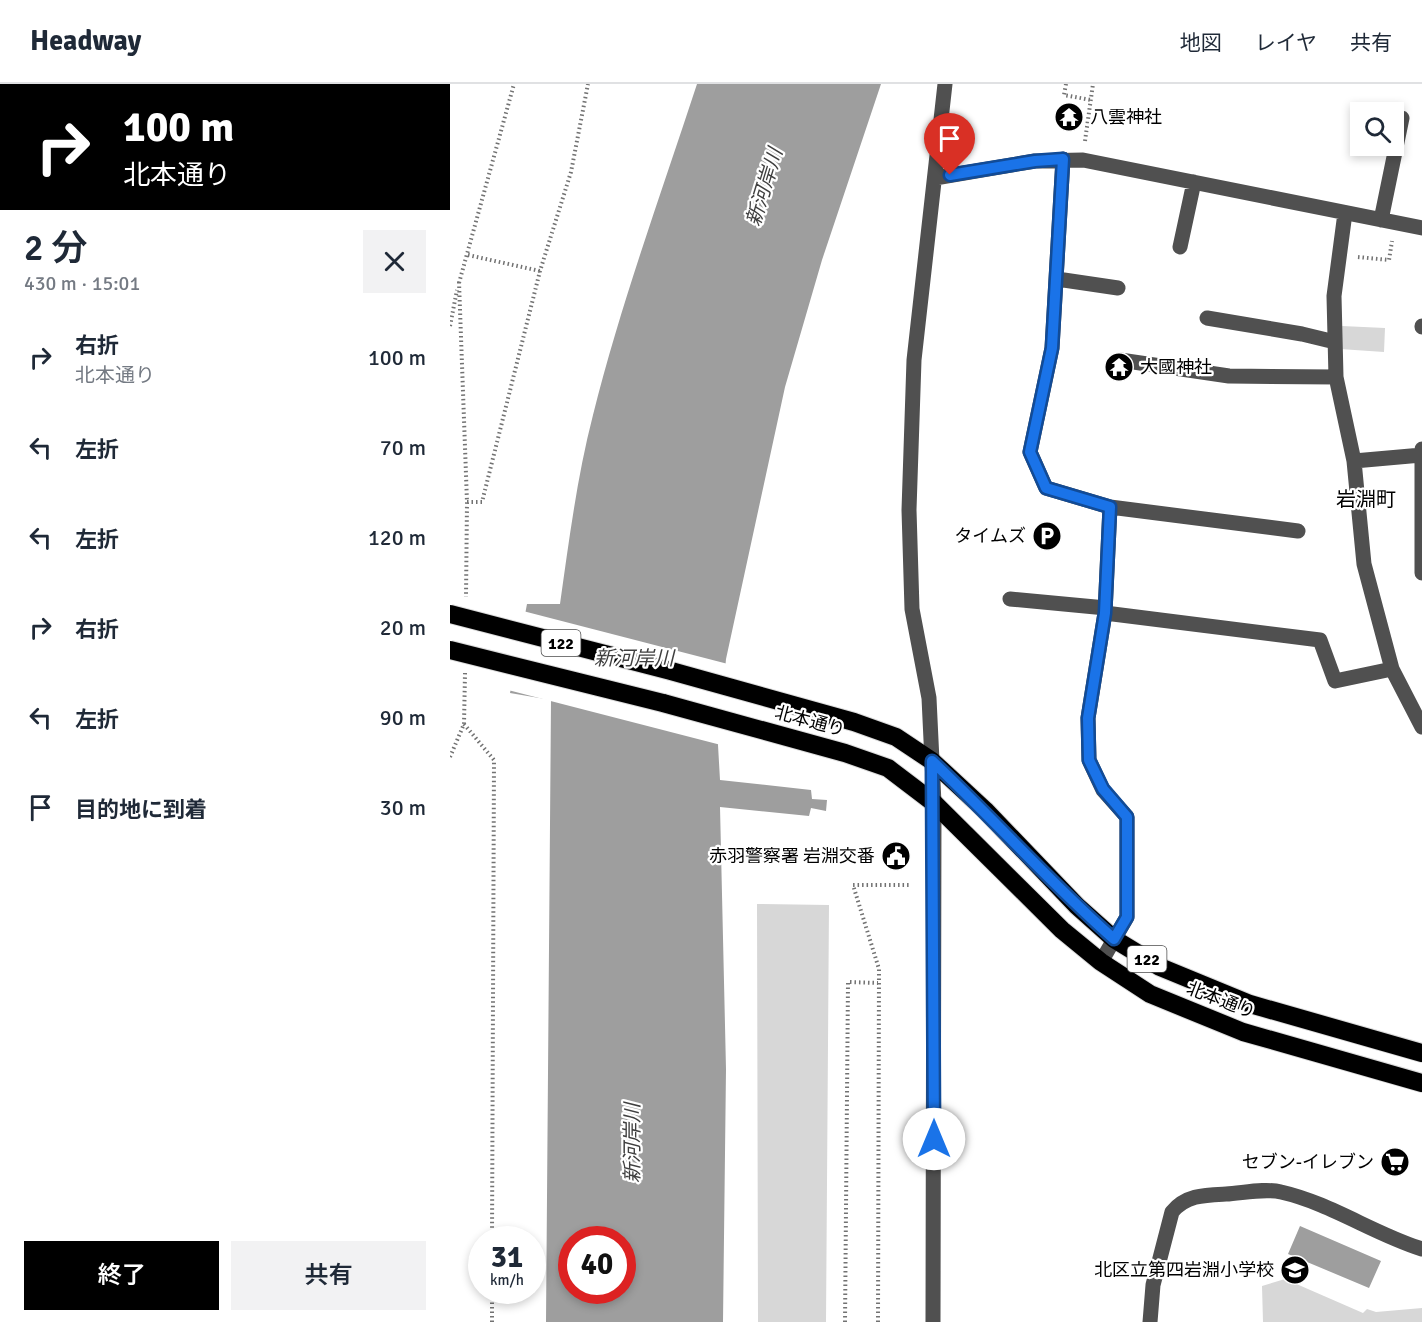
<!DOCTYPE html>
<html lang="ja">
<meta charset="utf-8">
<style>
body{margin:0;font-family:Signika,"Noto Sans JP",sans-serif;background:#f2f2f3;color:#1f2937;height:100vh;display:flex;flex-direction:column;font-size:22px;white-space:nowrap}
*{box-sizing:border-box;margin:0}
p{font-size:20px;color:#747a83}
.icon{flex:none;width:33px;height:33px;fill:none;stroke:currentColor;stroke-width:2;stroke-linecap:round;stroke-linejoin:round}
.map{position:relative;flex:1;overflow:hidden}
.sheet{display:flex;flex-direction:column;background:#fff;width:450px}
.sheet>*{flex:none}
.top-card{background:#000;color:#fff;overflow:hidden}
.buttons{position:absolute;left:900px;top:18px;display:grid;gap:12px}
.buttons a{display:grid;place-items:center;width:54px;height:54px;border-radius:0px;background:#fff;box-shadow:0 3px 9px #0003;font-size:30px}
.speed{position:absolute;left:18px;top:1142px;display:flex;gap:12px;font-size:30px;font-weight:700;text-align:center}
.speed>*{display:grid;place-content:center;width:78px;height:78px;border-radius:50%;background:#fff;box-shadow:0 3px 9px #0003;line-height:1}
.speed small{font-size:15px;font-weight:400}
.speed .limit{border:9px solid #d22;background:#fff;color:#111}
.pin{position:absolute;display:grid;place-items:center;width:51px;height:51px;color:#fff;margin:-62px -26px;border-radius:50% 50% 50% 0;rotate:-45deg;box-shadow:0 0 6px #0007}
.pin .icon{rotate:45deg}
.me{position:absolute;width:66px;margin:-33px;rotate:0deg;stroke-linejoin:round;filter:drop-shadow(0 0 4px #0008)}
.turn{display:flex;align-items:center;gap:21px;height:126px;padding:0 24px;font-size:27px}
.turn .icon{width:78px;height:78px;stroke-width:2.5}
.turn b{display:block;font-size:42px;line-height:51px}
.round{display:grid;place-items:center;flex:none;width:63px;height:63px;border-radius:0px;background:#f2f2f3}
.summary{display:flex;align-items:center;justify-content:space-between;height:102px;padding:0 24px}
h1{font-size:36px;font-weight:600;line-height:45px}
.cta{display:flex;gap:12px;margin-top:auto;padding:12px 24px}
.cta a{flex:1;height:69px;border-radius:0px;background:#000;color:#fff;font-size:24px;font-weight:600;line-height:69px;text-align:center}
.cta a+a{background:#f2f2f3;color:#1f2937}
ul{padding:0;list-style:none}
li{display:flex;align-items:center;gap:18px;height:90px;padding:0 24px}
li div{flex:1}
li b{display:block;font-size:22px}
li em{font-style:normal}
header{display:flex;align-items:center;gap:36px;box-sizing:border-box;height:84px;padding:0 30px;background:#fff;border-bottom:2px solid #e0e1e3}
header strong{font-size:28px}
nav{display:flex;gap:33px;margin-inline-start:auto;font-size:21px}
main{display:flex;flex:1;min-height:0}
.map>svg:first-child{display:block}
.green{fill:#d7d7d7}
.water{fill:#9e9e9e;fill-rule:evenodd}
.pier{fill:#fff}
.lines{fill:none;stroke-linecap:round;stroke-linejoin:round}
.highway-casing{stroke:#dbdbdb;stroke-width:20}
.path{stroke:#727272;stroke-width:4;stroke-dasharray:1.5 3;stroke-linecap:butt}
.minor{stroke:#505050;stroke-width:15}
.highway{stroke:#000;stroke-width:18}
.highway-bridge-casing{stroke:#dbdbdb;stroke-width:20;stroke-linecap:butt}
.highway-bridge{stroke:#000;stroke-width:18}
.route-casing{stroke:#114b97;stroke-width:15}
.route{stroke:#1a73e8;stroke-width:10}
.labels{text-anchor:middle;stroke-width:4.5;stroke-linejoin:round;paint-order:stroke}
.shield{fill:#fff;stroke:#4c4c4c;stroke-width:1.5}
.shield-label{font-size:16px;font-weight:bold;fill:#000}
.poi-label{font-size:18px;fill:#000;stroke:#fff;text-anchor:end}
.street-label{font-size:18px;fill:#000;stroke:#fff}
.water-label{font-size:20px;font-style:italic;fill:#3f3f3f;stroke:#fff}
.neighbourhood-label{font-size:20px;fill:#000;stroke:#fff}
</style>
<header>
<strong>Headway</strong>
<nav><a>地図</a><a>レイヤ</a><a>共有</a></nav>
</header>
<main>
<section class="sheet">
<div class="top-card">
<div class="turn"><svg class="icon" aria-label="right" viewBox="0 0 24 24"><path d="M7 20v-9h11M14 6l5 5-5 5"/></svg><div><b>100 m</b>北本通り</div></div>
</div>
<div class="summary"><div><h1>2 分</h1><p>430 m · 15:01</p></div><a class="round"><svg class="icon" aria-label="close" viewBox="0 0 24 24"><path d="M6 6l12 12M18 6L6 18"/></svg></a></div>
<ul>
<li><svg class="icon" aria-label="right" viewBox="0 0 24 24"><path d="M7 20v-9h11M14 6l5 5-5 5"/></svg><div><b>右折</b><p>北本通り</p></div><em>100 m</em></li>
<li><svg class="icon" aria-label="left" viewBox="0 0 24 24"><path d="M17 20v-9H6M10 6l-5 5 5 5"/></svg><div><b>左折</b></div><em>70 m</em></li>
<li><svg class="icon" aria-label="left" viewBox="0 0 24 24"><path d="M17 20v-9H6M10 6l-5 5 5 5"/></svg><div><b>左折</b></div><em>120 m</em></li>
<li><svg class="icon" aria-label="right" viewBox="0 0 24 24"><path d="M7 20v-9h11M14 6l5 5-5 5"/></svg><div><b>右折</b></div><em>20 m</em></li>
<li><svg class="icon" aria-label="left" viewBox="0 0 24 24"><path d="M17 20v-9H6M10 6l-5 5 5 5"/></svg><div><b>左折</b></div><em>90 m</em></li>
<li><svg class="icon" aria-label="arrive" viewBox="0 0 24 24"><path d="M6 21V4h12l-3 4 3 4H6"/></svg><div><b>目的地に到着</b></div><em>30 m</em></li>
</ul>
<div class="cta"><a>終了</a><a>共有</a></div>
</section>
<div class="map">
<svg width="972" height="1238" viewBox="0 0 972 1238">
<rect width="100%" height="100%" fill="#fff"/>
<!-- green -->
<path class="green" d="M892 242 935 244 934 268 890 265Z
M307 820 379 821 376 1238H308Z
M835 1195 913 1229 917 1225 926 1228 972 1224V1238H813L812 1202Z"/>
<!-- water -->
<path class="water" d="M247 0H431L372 176 335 303 276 575 268 661 270 696 361 706 362 715 377 716 376 727 361 724 359 732 270 723 276 985 273 1238H96L101 616 60 609 77 520H110C119 457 127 393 143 331 171 219 211 110 247 0ZM122 1155H172V1206H122Z
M850 1142 931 1177 919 1204 838 1170Z"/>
<!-- pier -->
<path class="pier" d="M73 527 278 580 271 661 58 606Z"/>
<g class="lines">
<!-- highway casing -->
<g class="highway-casing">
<path id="highway" d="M221 587 404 638 446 653 482 677 535 726 627 822 664 855 710 883 800 920 972 969
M213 619 395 669 438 684 484 719 612 846 651 878 700 910 793 948 972 999"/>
</g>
<!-- path -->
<path class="path" d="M616 0 614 11 641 16
M635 57 643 0
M18 171 90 187
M908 173 939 176 942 157
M9 198 17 418 16 513
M9 199 64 0
M0 242 7 206
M17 418H32L90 187 121 88 138 0
M14 640 44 676 42 1155
M0 673 14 640 15 589
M42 1238V1206
M395 1238 398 898 428 899
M428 1238 429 885 403 801H461"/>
<!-- minor -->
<path class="minor" d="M613 75 602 264 580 368 596 404 660 423 655 529 638 634 639 676 653 706 677 733V833L651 878
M485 94 585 77 633 76 972 144
M895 129 884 212 886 293 904 377 914 480 942 585 972 643
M931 136 952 34
M730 163 744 98
M607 195 668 204
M757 234 852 250 885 258
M972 243V242
M670 276 779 292 886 293
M972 365V489
M904 377 972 371
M660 423 848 447
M560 515 656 524
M655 529 870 556 885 597 942 585
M483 1238 484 719 479 614 462 525 459 426 464 276 495 0
M700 1238 703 1201 722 1128C736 1111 755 1111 776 1110 793 1109 815 1104 831 1108 880 1119 924 1150 972 1165"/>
<!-- highway -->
<use href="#highway" class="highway"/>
<!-- highway-bridge casing -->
<g class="highway-bridge-casing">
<path id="highway-bridge" d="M0 530 221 587
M0 566 213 619"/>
</g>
<!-- highway-bridge -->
<use href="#highway-bridge" class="highway-bridge"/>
</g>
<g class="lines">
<!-- route casing -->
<g class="route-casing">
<path id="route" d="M484 1055 482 677C544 735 600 799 664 855L677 833V733L653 705 639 676 638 634 655 529 660 423 596 404 580 368 602 264 613 75 585 77 500 91"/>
</g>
<!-- route -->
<use href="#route" class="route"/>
</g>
<!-- icons -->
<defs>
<g id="temple-disc" transform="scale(1.5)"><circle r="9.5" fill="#000" stroke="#fff"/><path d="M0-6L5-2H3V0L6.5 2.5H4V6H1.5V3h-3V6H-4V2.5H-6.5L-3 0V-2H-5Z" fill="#fff"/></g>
<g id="parking-disc" transform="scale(1.5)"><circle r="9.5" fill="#000" stroke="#fff"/><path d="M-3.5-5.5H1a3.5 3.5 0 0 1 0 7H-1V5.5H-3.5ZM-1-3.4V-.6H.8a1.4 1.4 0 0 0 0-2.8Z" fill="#fff"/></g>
<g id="civic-disc" transform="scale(1.5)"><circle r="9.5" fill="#000" stroke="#fff"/><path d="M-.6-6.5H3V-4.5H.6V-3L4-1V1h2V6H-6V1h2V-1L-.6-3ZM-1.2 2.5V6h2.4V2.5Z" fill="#fff"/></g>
<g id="supermarket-disc" transform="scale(1.5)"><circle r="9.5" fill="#000" stroke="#fff"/><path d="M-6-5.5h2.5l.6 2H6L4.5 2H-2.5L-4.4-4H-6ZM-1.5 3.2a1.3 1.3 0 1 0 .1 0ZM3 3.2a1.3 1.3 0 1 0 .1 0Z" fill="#fff"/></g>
<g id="school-disc" transform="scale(1.5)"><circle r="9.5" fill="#000" stroke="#fff"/><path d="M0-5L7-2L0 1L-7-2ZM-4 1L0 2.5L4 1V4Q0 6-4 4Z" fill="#fff"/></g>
</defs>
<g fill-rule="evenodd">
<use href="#temple-disc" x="619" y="33"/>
<use href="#temple-disc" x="669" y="283"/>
<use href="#parking-disc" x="597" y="452"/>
<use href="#civic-disc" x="446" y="772"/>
<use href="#supermarket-disc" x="945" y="1078"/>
<use href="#school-disc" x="845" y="1186"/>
</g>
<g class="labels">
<!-- shield labels -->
<g class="shield">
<rect x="91.5" y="546" width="39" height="26" rx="4.5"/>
<rect x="677.5" y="862" width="39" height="26" rx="4.5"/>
</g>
<g class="shield-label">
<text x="111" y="565">122</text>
<text x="697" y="881">122</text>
</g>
<!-- poi labels -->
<g class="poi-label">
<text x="640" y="39" text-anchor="start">八雲神社</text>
<text x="690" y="289" text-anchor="start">大國神社</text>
<text x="576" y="458">タイムズ</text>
<text x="425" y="778">赤羽警察署 岩淵交番</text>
<text x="924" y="1084">セブン-イレブン</text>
<text x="824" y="1192">北区立第四岩淵小学校</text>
</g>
<!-- street labels -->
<g class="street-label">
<text transform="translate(360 637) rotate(15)" y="6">北本通り</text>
<text transform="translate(771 916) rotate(21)" y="6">北本通り</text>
</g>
<!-- water labels -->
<g class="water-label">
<text transform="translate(314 103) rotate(-73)" y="7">新河岸川</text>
<text x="184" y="581">新河岸川</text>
<text transform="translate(182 1059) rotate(-90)" y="7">新河岸川</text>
</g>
<!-- neighbourhood labels -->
<g class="neighbourhood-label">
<text x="916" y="422">岩淵町</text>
</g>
</g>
</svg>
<div class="buttons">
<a><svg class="icon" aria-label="search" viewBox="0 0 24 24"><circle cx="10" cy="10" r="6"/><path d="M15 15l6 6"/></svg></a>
</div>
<div class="speed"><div>31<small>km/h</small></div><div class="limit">40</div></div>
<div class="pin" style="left:500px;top:91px;background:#d93025"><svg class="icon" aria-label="arrive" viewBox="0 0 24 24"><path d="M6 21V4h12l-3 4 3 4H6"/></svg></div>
<svg class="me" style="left:484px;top:1055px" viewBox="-20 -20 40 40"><circle r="19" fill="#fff"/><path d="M0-13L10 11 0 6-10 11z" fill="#1a73e8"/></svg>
</div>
</main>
